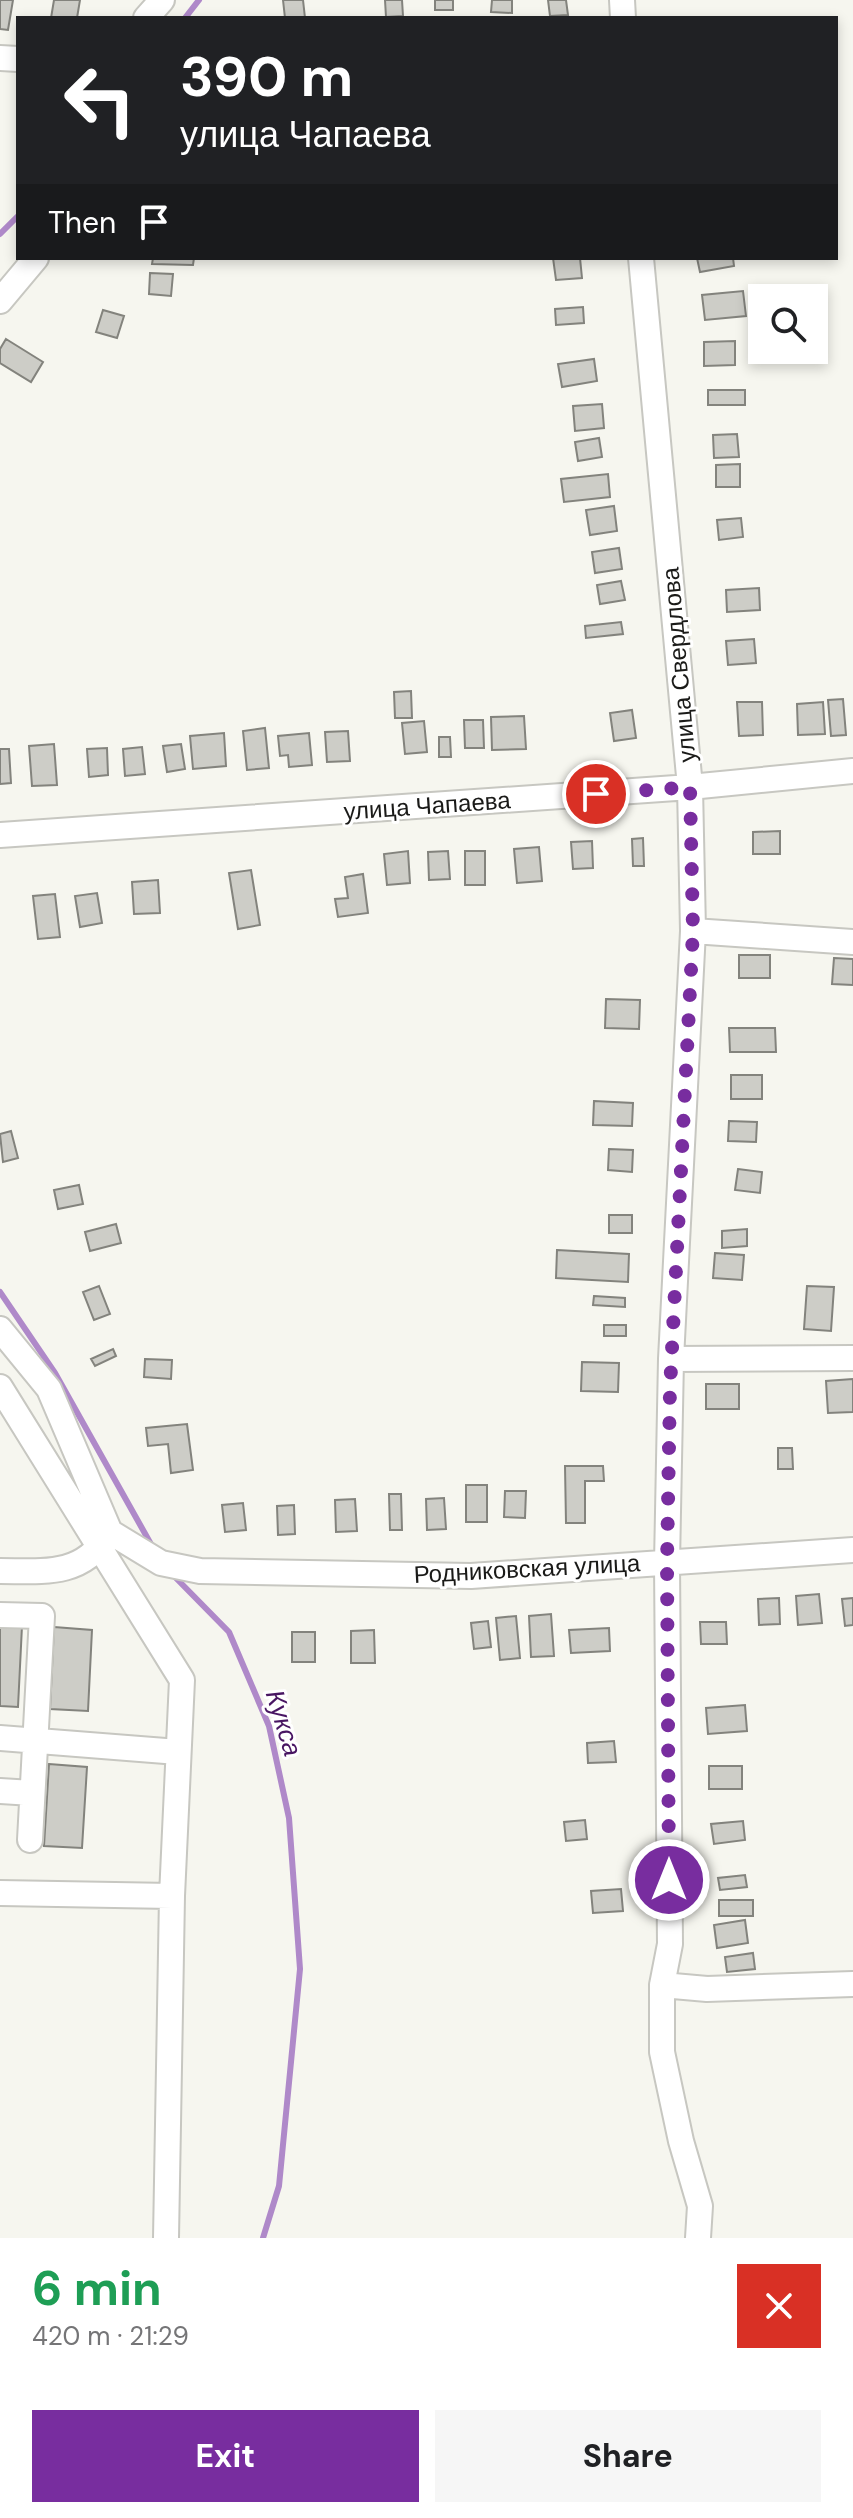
<!DOCTYPE html>
<meta charset="utf-8">
<style>
body{margin:0;font-family:"DM Sans",sans-serif;background:#f6f6f6;color:#202124;height:100vh;display:flex;flex-direction:column;font-size:30px;white-space:nowrap}
*{box-sizing:border-box;margin:0}
p{font-size:26px;color:#757577}
.icon{flex:none;width:44px;height:44px;fill:none;stroke:currentColor;stroke-width:2;stroke-linecap:round;stroke-linejoin:round}
.map{position:relative;height:2238px;overflow:hidden}
.details{display:flex;flex-direction:column;background:#fff;flex:1}
.details>*{flex:none}
.top-card{position:absolute;left:16px;top:16px;width:822px;height:244px;border-radius:0px;box-shadow:0 4px 12px #0003;background:#202124;color:#fff;overflow:hidden}
.controls{position:absolute;left:748px;top:284px;display:grid;gap:16px}
.controls a{display:grid;place-items:center;width:80px;height:80px;border-radius:0px;background:#fff;box-shadow:0 4px 12px #0003;font-size:40px}
.pin{position:absolute;display:grid;place-items:center;width:68px;height:68px;color:#fff;margin:-34px;border:4px solid #fff;border-radius:50%;box-shadow:0 2px 8px #0007}
.me{position:absolute;width:88px;margin:-44px;rotate:0deg;stroke-linejoin:round;filter:drop-shadow(0 0 6px #0008)}
.turn{display:flex;align-items:center;gap:28px;height:168px;padding:0 32px;font-size:36px}
.turn .icon{width:104px;height:104px;stroke-width:2.5}
.turn b{display:block;font-size:56px;line-height:68px}
.then{display:flex;align-items:center;height:76px;padding:0 32px;background:#0003;gap:16px;font-size:30px}
.round{display:grid;place-items:center;flex:none;width:84px;height:84px;border-radius:0px;background:#f6f6f6}
.summary{display:flex;align-items:center;justify-content:space-between;height:136px;padding:0 32px}
h1{font-size:48px;font-weight:700;line-height:60px;color:#1e9e55}
.primary-button{display:flex;gap:16px;margin-top:auto;padding:16px 32px}
.primary-button a{flex:1;height:92px;border-radius:0px;background:#782d9f;color:#fff;font-size:32px;font-weight:700;line-height:92px;text-align:center}
.primary-button a+a{background:#f6f6f6;color:#202124}
.map>svg:first-child{display:block}
.lines{fill:none;stroke-linecap:round;stroke-linejoin:round}
.stream{stroke:#af89c9;stroke-width:6}
.building{fill:#cdcdc7;stroke:#83837d;stroke-width:2}
.minor-casing{stroke:#c7c7c1;stroke-width:28}
.minor{stroke:#fff;stroke-width:24}
.route{stroke:#782d9f;stroke-width:14;stroke-dasharray:0 25.2}
.labels{text-anchor:middle;stroke-width:6;stroke-linejoin:round;paint-order:stroke}
.street-label{font-size:24px;fill:#1a1a18;stroke:#fff}
.water-label{font-size:26px;font-style:italic;fill:#481562;stroke:#fff}
</style>
<div class="map">
<svg width="853" height="2238" viewBox="0 0 853 2238">
<rect width="100%" height="100%" fill="#f6f6ef"/>
<g class="lines">
<!-- stream -->
<path class="stream" d="M185 18 199 0
M0 234 18 216
M0 1292 55 1373 152 1546
M173 1575 229 1632 269 1726 289 1818 300 1969 279 2186 263 2238"/>
</g>
<!-- building -->
<path class="building" d="M0 0H13L8 30 0 29Z
M54 0H80L77 18H51Z
M283 0H303L305 18H285Z
M385 0H402L403 16 386 17Z
M435 0H453V10H435Z
M492 0H512V13L491 12Z
M548 0H566L568 15 550 16Z
M153 258H194L193 265 152 264Z
M553 258H580L582 278 556 280Z
M697 258H733L734 266 700 272Z
M150 273 173 274 171 296 149 294Z
M743 291 746 316 705 320 702 295Z
M583 307 584 323 556 325 555 309Z
M103 310 124 316 117 338 96 332Z
M6 339 43 362 31 382 0 363V349Z
M735 341V365L704 366V342Z
M594 359 597 381 562 387 558 364Z
M708 390H745V405H708Z
M602 404 604 428 575 431 573 406Z
M737 434 739 457 714 458 713 435Z
M599 438 602 457 578 461 575 442Z
M740 464V487H716V465Z
M608 474 610 497 564 502 561 479Z
M614 506 617 531 590 535 586 510Z
M741 518 743 537 719 540 717 520Z
M619 548 622 569 595 573 592 552Z
M621 581 625 600 600 604 597 585Z
M759 588 760 610 727 612 726 590Z
M621 622 623 634 586 638 585 626Z
M754 639 756 663 728 665 726 641Z
M411 691 412 718H395L394 692Z
M843 699 846 735 831 736 828 700Z
M737 702H762L763 735 739 736Z
M823 702 825 734 798 735 797 704Z
M632 710 636 738 614 741 610 713Z
M524 716 526 749 492 750 491 717Z
M464 720H483L484 748H465Z
M424 721 427 752 405 754 402 723Z
M265 728 269 768 247 770 243 731Z
M348 731 350 761 327 762 325 732Z
M224 733 226 766 193 769 190 736Z
M309 733 312 765 289 767 288 755 280 756 278 736Z
M439 737H450L451 757H439Z
M54 744 57 785 32 786 29 746Z
M181 744 185 769 167 772 163 746Z
M142 747 145 774 125 776 123 749Z
M107 748 108 775 89 777 87 749Z
M0 749H9L11 783 0 784Z
M780 831V854H753V832Z
M643 838 644 866H633L632 839Z
M592 841 593 868 573 869 571 842Z
M539 847 542 881 517 883 514 849Z
M408 851 410 883 387 885 384 854Z
M448 851 450 879 429 880 428 852Z
M465 851H485V885H465Z
M251 870 260 925 238 929 229 873Z
M363 874 368 913 338 917 335 899 348 898 345 877Z
M158 880 160 913 134 914 132 882Z
M97 893 102 923 80 927 75 896Z
M55 894 60 937 38 939 33 896Z
M739 955H770V978H739Z
M834 958 853 959V985L832 984Z
M606 999 640 1000 639 1029 605 1028Z
M729 1028H775L776 1052H730Z
M731 1075H762V1099H731Z
M594 1101 633 1103 632 1126 593 1125Z
M729 1121 757 1122 756 1142 728 1141Z
M11 1131 18 1158 3 1162 0 1134Z
M609 1149 633 1150 632 1172 608 1170Z
M738 1169 762 1172 760 1193 735 1190Z
M79 1185 83 1204 58 1209 54 1190Z
M609 1215H632V1233H609Z
M116 1224 121 1243 90 1251 85 1232Z
M747 1229V1246L722 1248V1231Z
M557 1250 629 1254 628 1282 556 1278Z
M715 1253 744 1255 742 1280 713 1278Z
M99 1286 110 1314 94 1320 83 1292Z
M807 1286 834 1287 831 1331 804 1329Z
M594 1296 625 1298V1307L593 1305Z
M604 1325H626V1336H604Z
M113 1349 116 1356 95 1366 91 1359Z
M145 1359 172 1360 171 1379 144 1377Z
M582 1362 619 1363 618 1392 581 1391Z
M853 1379V1412L828 1413 826 1381Z
M706 1384H739V1409H706Z
M187 1424 193 1470 171 1473 168 1444 148 1446 146 1428Z
M778 1448H792L793 1469H778Z
M565 1466H603L604 1481H585V1523H566Z
M466 1485H487V1522H466Z
M505 1491H526L525 1518 504 1517Z
M389 1494H401L402 1530H390Z
M444 1498 446 1529 427 1530 426 1499Z
M355 1499 357 1531 336 1532 335 1500Z
M243 1503 246 1530 225 1532 222 1505Z
M294 1505 295 1534 278 1535 277 1506Z
M819 1594 822 1623 798 1625 796 1596Z
M779 1598 780 1624 759 1625 758 1599Z
M853 1598V1625L845 1626 842 1599Z
M551 1614 554 1656 531 1657 529 1616Z
M516 1616 520 1658 500 1660 496 1618Z
M488 1621 491 1647 474 1649 471 1623Z
M700 1622H726L727 1644H701Z
M0 1625 22 1626 18 1707 0 1706Z
M54 1627 92 1630 88 1711 50 1709Z
M609 1628 610 1651 571 1653 569 1630Z
M374 1630 375 1663H351V1631Z
M292 1632H315V1662H292Z
M745 1705 747 1731 708 1734 706 1708Z
M614 1741 616 1762 588 1763 587 1743Z
M49 1764 87 1767 82 1848 44 1846Z
M709 1766H742V1789H709Z
M585 1820 587 1839 566 1841 564 1822Z
M743 1821 745 1840 714 1844 711 1824Z
M745 1875 747 1887 720 1890 718 1878Z
M621 1889 623 1911 593 1913 591 1891Z
M719 1900H753V1916H719Z
M745 1920 748 1943 717 1948 714 1925Z
M753 1953 755 1969 727 1972 725 1957Z"/>
<g class="lines">
<!-- minor casing -->
<g class="minor-casing">
<path id="minor" d="M622 0 623 18
M146 18 162 0
M0 58 18 59
M641 258 690 787 693 931 671 1359 667 1563 670 1944 662 1985V2052L681 2141 700 2206 698 2238
M0 301 36 258
M0 835 690 787 853 771
M693 931 853 942
M0 1329 49 1389 110 1532 161 1563 200 1571 471 1576 853 1550
M671 1359 853 1358
M0 1387 182 1680 172 1896 166 2238
M0 1571C42 1571 81 1577 106 1537
M0 1615 42 1616 30 1840
M0 1738 178 1752
M0 1791 32 1793
M0 1893 172 1896
M662 1985 707 1989 853 1984"/>
</g>
<!-- minor -->
<use href="#minor" class="minor"/>
</g>
<g class="lines">
<!-- route -->
<path class="route" d="M596 794 690 787 693 931 670 1389 667 1563 669 1880"/>
</g>
<g class="labels">
<!-- street labels -->
<g class="street-label">
<text transform="translate(679 665) rotate(-95)" y="8">улица Свердлова</text>
<text transform="translate(427 806) rotate(-4)" y="8">улица Чапаева</text>
<text transform="translate(527 1569) rotate(-3)" y="8">Родниковская улица</text>
</g>
<!-- water labels -->
<g class="water-label">
<text transform="translate(284 1723) rotate(73)" y="9">Кукса</text>
</g>
</g>
</svg>
<div class="controls">
<a><svg class="icon" aria-label="search" viewBox="0 0 24 24"><circle cx="10" cy="10" r="6"/><path d="M15 15l6 6"/></svg></a>
</div>
<div class="pin" style="left:596px;top:794px;background:#d93025"><svg class="icon" aria-label="arrive" viewBox="0 0 24 24"><path d="M6 21V4h12l-3 4 3 4H6"/></svg></div>
<svg class="me" style="left:669px;top:1880px" viewBox="-20 -20 40 40"><circle r="17" fill="#782d9f" stroke="#fff" stroke-width="3"/><path d="M0-11L8 9 0 5-8 9z" fill="#fff"/></svg>
<div class="top-card">
<div class="turn"><svg class="icon" aria-label="left" viewBox="0 0 24 24"><path d="M17 20v-9H6M10 6l-5 5 5 5"/></svg><div><b>390 m</b>улица Чапаева</div></div>
<div class="then">Then<svg class="icon" aria-label="arrive" viewBox="0 0 24 24"><path d="M6 21V4h12l-3 4 3 4H6"/></svg></div>
</div>
</div>
<section class="details">
<div class="summary"><div><h1>6 min</h1><p>420 m · 21:29</p></div><a class="round" style="background:#d93025;color:#fff"><svg class="icon" aria-label="close" viewBox="0 0 24 24"><path d="M6 6l12 12M18 6L6 18"/></svg></a></div>
<div class="primary-button"><a>Exit</a><a>Share</a></div>
</section>
